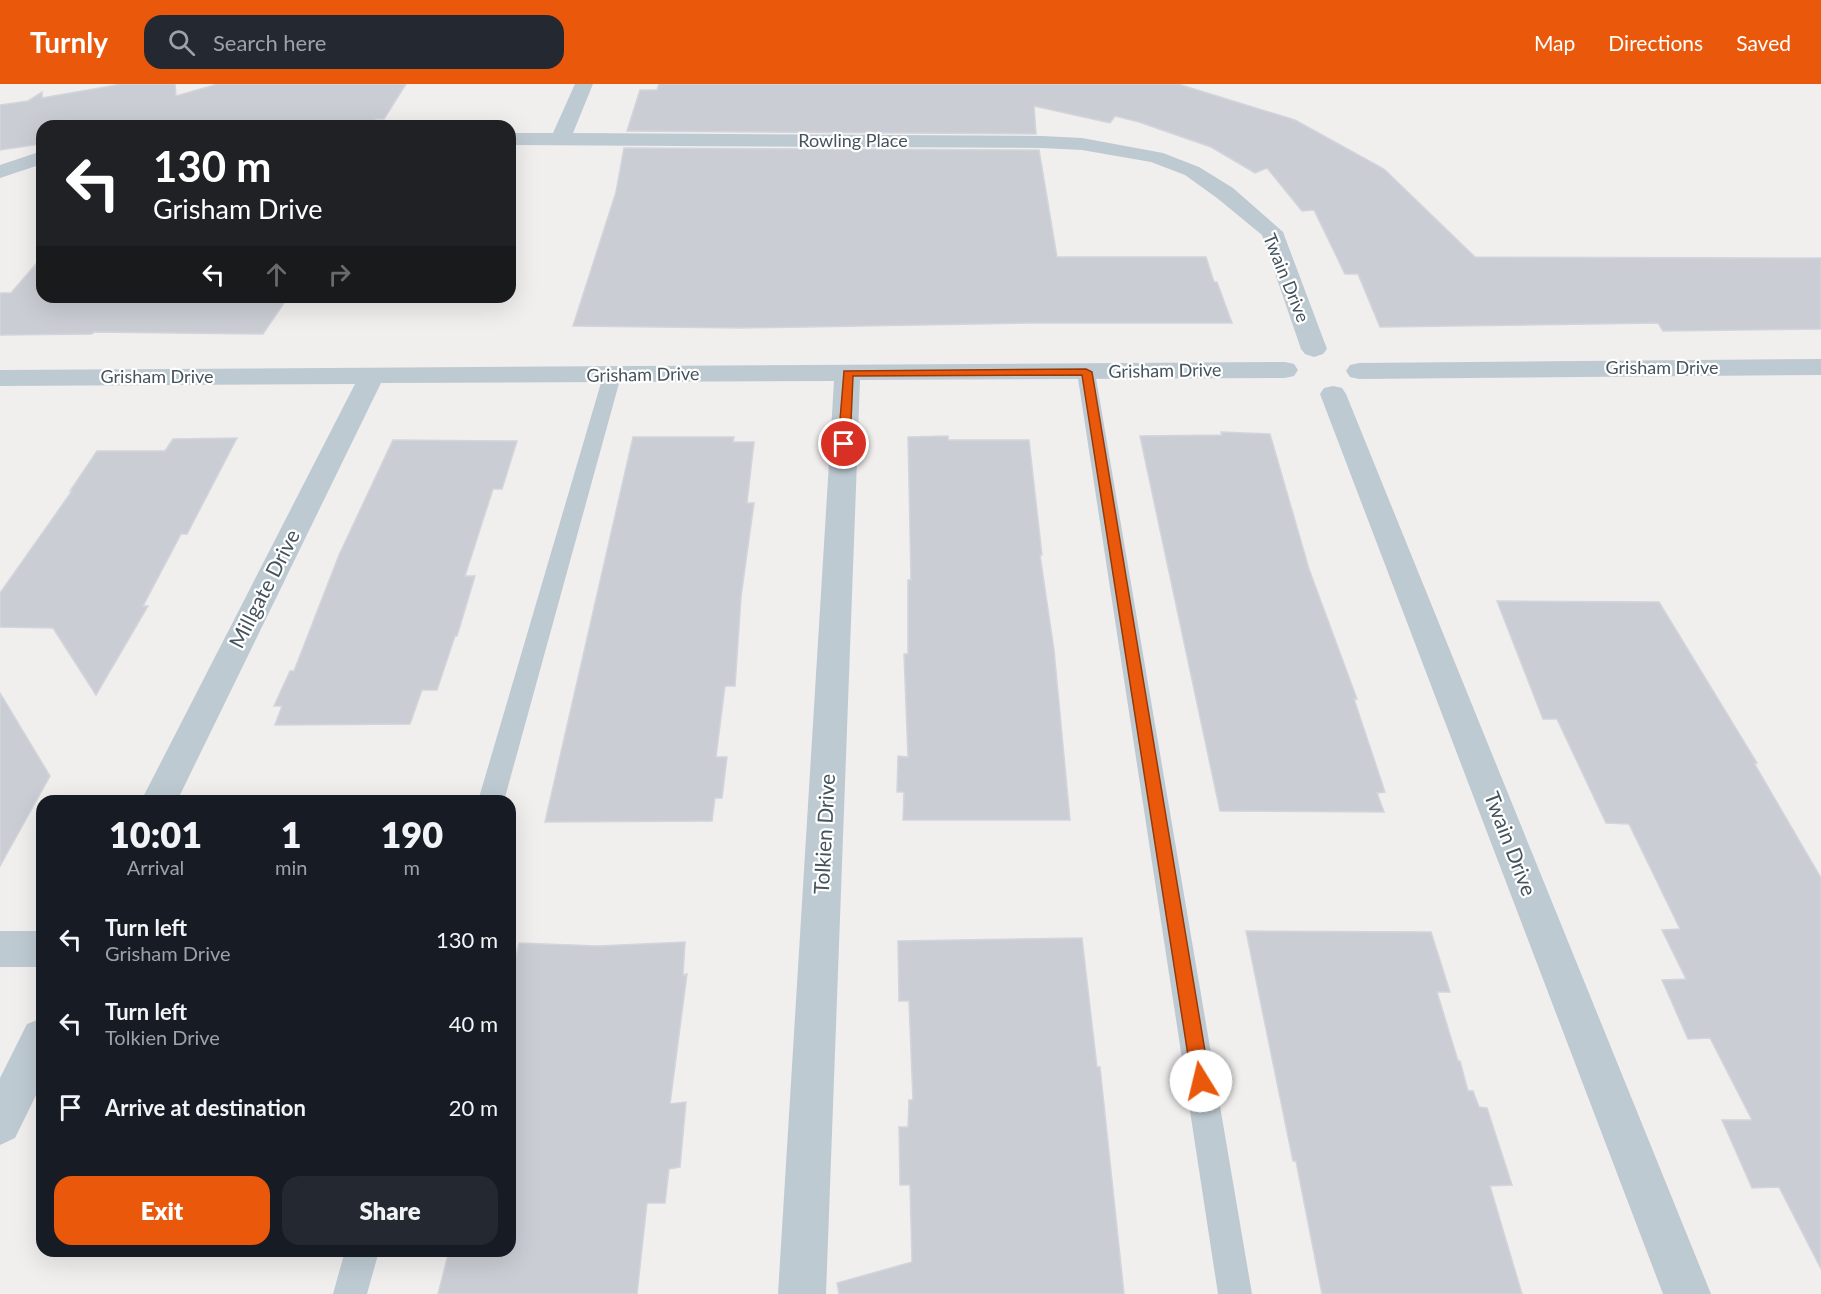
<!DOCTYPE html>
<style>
body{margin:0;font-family:Lato,sans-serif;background:#242831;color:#f1f3f6;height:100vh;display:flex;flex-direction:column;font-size:22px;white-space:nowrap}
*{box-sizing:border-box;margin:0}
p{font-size:20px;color:#9ea1a6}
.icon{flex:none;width:33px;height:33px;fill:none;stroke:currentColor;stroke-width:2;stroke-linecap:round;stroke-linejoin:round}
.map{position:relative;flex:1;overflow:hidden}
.sheet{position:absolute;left:36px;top:711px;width:480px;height:462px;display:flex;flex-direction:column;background:#171b24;border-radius:18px;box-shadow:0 6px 24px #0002}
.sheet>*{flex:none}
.top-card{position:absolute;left:36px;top:36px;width:480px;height:183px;border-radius:18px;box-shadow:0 6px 24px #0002;background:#202124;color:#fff;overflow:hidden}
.pin{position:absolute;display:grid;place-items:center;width:51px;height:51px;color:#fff;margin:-26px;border:3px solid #fff;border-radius:50%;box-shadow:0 2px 6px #0007}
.me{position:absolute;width:66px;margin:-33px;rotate:351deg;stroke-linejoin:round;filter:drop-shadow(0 0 4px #0008)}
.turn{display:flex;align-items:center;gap:21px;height:126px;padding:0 18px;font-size:27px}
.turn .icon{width:78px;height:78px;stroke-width:2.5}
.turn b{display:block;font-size:42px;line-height:51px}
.lanes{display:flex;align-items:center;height:57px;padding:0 18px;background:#0003;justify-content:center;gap:30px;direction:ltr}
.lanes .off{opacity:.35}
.eta{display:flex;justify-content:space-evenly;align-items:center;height:102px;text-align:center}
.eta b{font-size:36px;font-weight:800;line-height:42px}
.action{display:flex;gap:12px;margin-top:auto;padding:12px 18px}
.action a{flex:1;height:69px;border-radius:18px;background:#ea580c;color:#fff;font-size:24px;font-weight:800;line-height:69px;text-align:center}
.action a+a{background:#242831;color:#f1f3f6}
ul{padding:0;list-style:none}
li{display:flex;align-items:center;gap:18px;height:84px;padding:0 18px}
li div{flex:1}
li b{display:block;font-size:22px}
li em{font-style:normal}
header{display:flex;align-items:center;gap:36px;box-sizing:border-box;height:84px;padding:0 30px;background:#ea580c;color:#fff}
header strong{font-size:28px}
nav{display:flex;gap:33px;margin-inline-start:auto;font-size:21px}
.search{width:420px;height:54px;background:#242831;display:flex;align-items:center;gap:15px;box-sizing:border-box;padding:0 21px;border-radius:18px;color:#9ea1a6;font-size:22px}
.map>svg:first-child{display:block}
.building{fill:#caced4;stroke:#d2d5db;stroke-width:1.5}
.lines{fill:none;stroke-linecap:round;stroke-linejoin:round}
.lane{fill:#becad2;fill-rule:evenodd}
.street{fill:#becad2;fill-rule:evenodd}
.route{fill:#ea580c;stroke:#983908;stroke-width:1.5}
.labels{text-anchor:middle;stroke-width:4.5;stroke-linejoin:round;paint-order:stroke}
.far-street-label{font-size:18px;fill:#45535d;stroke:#fff}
.street-label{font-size:21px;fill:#45535d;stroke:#fff}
</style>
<header>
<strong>Turnly</strong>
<div class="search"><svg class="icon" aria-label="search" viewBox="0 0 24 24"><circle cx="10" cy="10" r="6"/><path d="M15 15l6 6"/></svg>Search here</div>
<nav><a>Map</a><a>Directions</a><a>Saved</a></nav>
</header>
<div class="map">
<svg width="1821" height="1210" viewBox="0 0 1821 1210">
<rect width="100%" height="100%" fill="#f1eeee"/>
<!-- building -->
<path class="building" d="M122 0H175L176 12 218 0H406L384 35H376L374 38H150L131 42H42L40 60 0 66V21L28 17 42 8V14Z
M659 0H1178L1295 36 1384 85 1475 173 1821 174V245L1663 247 1658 239 1380 243 1358 190H1345L1314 126 1302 127 1267 84 1255 89 1211 63 1139 38 1115 32 1110 39 1034 22 1036 50 627 47 640 6H657Z
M624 64 1039 66 1057 173H1206L1214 198H1217L1232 239H1032L742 244 573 242 616 108Z
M42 173V213H288L263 250 94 248 92 250 0 251V209H11Z
M1221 348 1270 350 1309 485 1357 615H1354L1385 708 1377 709 1384 728 1220 727 1140 352 1222 351Z
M948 352V356H1029L1042 471H1040L1054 566 1070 736H903L904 708H897L898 672 908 673 904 570H908V496H911L908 353Z
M633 353H734L733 358H754L747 419H754L741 513 735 602H725L716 673H727L722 714H715L712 737 545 738Z
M237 354 187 450H181L143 522H148L96 611 53 544 0 543V509L72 407H70L97 367H165L173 355Z
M393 356 517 357 502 405H493L465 492H475L457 552H455L437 606H422L410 640 275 641 282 622H274L290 587H294L339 471Z
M1497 517 1659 518 1757 679H1754L1821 794V1185L1779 1103 1752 1104 1722 1036H1752L1710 954 1688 955 1662 896 1686 895 1662 846 1680 845 1629 740 1606 739 1557 635H1543Z
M0 609 50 692 0 782Z
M1246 847 1431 848 1450 908H1437L1458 977H1460L1468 1007H1473L1479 1023 1487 1024 1512 1101 1490 1102 1522 1210H1322L1296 1077H1293Z
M1082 854 1097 983H1100L1124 1210H839L837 1199 912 1178 910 1101H900L899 1043H908L909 1016H913L909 917H899L898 857Z
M685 858 683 891 687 890 670 1020 686 1018 680 1083 669 1085 665 1119H647L637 1210H438L449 1167H510V899L519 859 598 862Z"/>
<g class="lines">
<!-- lane -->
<path class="lane" d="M1086 282 1093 284 1095 288 1252 1210H1218L1077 288 1079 284Z
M612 286 619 288 621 292 504 717H478L603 292 605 288Z
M345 1167H379L367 1210H333Z"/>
<!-- street -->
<path class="street" d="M575 0H593L573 49 1042 52 1082 54 1163 69 1199 83 1233 104 1283 148 1327 265 1323 270 1314 273 1305 270 1301 265 1262 151 1217 114 1185 91 1151 78 1082 66 1042 64 510 61V49H553Z
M42 67V80L0 94V81Z
M1821 275V291L1359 295 1350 293 1346 287 1350 281 1359 279Z
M1285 278 1294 280 1298 286 1294 292 1285 294 860 296 826 1210H778L834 297 381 299 177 717H141L355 300 0 302V286Z
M1333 302 1342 304 1346 310 1711 1210H1663L1320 310 1324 304Z
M0 847H42V883H0Z
M42 934V999L15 1054 0 1061V994L27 940Z"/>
</g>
<!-- route -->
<path class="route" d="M1086 285 1092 288 1210 997 1207 1004 1201 1006 1195 1004 1192 997 1082 291 853 292 850 360 844 364 838 360 844 287Z"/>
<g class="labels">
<!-- far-street labels -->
<g class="far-street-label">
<text x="853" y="63">Rowling Place</text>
<text transform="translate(1286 194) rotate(68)" y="6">Twain Drive</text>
<text x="1662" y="290">Grisham Drive</text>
<text transform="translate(1165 287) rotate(-1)" y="6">Grisham Drive</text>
<text transform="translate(643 291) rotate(-1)" y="6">Grisham Drive</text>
<text x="157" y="299">Grisham Drive</text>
</g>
<!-- street labels -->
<g class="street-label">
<text transform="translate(265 505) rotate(-63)" y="7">Millgate Drive</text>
<text transform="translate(825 750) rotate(-87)" y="7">Tolkien Drive</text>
<text transform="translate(1510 760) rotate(69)" y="7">Twain Drive</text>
</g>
</g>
</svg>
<div class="pin" style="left:844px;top:360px;background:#d93025"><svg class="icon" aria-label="arrive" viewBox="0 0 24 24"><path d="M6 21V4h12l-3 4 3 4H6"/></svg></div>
<svg class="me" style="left:1201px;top:997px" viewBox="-20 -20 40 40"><circle r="19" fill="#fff"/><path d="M0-13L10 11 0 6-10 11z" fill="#ea580c"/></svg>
<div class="top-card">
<div class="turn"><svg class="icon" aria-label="left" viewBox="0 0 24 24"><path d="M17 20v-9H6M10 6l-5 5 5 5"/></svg><div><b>130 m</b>Grisham Drive</div></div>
<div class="lanes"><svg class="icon" aria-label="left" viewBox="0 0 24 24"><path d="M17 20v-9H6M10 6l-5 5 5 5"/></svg><svg class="icon off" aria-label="ahead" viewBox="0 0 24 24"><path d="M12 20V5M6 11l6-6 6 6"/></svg><svg class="icon off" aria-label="right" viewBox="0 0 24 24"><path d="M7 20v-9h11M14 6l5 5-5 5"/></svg></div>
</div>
<section class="sheet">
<div class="eta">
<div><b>10:01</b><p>Arrival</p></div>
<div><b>1</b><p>min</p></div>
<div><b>190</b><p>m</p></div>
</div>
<ul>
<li><svg class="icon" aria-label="left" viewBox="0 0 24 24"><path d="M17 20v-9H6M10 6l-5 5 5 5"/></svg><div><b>Turn left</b><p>Grisham Drive</p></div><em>130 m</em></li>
<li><svg class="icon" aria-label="left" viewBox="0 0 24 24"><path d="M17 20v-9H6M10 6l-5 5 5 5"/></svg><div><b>Turn left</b><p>Tolkien Drive</p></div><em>40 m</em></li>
<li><svg class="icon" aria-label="arrive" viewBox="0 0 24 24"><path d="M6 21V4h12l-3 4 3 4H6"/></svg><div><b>Arrive at destination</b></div><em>20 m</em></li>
</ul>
<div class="action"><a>Exit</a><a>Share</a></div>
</section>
</div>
